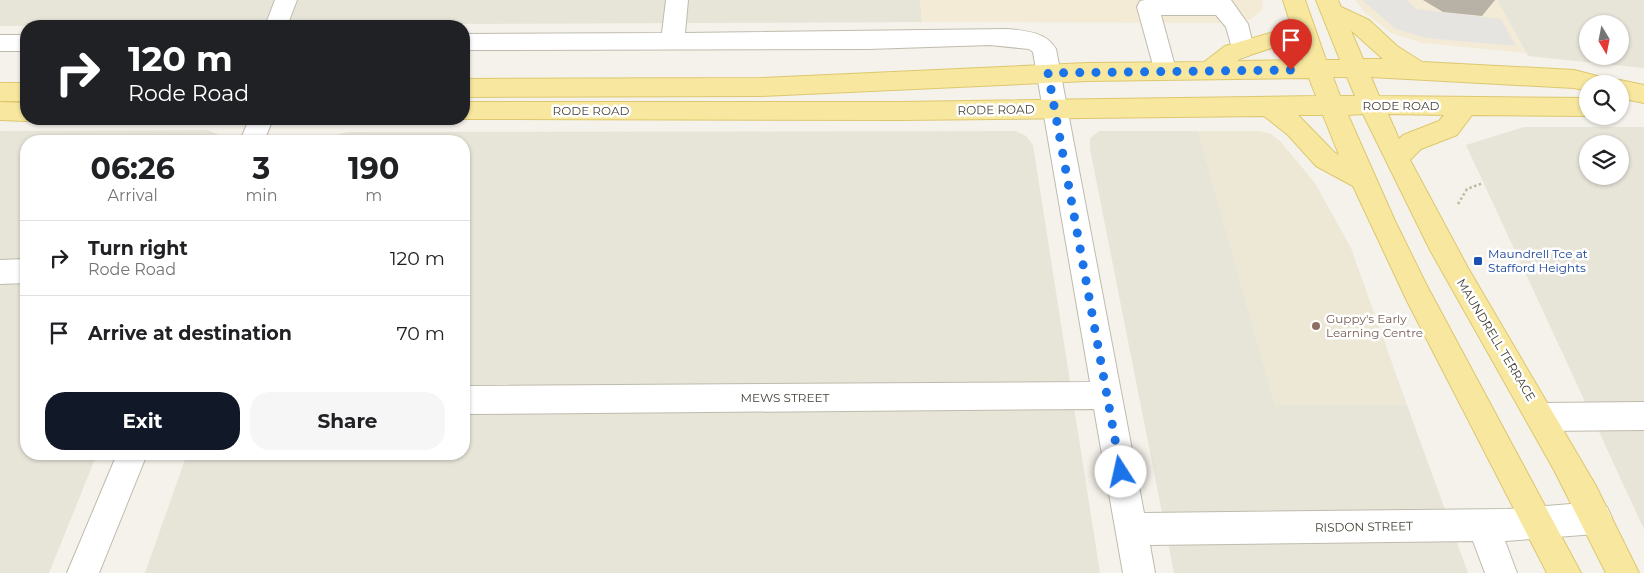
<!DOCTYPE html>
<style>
body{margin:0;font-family:Montserrat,sans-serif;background:#f6f6f6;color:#202124;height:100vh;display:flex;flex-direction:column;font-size:19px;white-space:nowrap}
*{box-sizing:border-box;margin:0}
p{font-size:16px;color:#757577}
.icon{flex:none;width:28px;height:28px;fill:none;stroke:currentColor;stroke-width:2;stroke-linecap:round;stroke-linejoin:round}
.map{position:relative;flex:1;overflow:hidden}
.panel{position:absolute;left:20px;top:135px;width:450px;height:325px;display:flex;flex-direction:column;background:#fff;border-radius:20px;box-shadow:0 1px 4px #0004}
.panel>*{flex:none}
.hud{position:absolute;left:20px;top:20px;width:450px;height:105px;border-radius:20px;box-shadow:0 1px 4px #0004;background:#202124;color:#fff;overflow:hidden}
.needle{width:32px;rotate:170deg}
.controls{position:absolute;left:1579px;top:15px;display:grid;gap:10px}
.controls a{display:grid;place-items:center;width:50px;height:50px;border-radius:50%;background:#fff;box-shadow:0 1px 4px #0004;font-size:25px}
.pin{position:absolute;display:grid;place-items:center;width:42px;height:42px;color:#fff;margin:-51px -21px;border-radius:50% 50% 50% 0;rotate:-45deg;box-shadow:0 0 5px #0007}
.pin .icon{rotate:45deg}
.me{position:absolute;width:55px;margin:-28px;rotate:350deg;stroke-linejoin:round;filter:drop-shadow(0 0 4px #0008)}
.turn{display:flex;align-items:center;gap:18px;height:105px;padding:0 25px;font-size:22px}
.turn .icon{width:65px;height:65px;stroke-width:2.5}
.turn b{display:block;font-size:35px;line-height:42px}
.eta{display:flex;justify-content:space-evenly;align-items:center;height:85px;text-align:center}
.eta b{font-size:30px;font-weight:700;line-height:35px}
.cta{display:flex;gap:10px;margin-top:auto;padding:10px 25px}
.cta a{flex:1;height:58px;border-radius:20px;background:#111827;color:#fff;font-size:20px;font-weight:700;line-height:58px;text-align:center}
.cta a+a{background:#f6f6f6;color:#202124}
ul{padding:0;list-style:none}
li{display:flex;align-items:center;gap:15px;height:75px;padding:0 25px;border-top:1px solid #e0e0e0}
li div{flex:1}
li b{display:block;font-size:19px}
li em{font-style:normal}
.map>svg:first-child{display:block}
.residential{fill:#e7e4d8;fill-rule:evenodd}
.commercial{fill:#f4ebd7}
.education{fill:#ece8d5}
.parking{fill:#e6e4e1}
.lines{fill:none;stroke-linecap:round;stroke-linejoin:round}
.minor-casing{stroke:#bfbbad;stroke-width:2}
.major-casing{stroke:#ddc76f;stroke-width:2}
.path{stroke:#c0b89f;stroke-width:2.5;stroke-dasharray:2.5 2.5;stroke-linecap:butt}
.minor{fill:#fff;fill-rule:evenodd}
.major{fill:#f8e89f;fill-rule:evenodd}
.wall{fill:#b7b2a5}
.route{stroke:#1a73e8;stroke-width:9;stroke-dasharray:0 16.2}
.transit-dot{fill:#1a4fb4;stroke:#fff;stroke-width:2}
.education-dot{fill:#8d6e63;stroke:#fff;stroke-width:2}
.labels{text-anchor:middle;stroke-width:5;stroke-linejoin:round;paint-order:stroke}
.street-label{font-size:12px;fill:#474338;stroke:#fff}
.transit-label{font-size:12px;fill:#164399;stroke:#fff;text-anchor:start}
.education-label{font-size:12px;fill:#785e54;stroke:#fff;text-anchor:start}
</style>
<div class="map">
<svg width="1644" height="573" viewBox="0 0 1644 573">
<rect width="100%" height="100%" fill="#f4f2ea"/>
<!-- residential -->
<path class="residential" d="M0 0H920L922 22 0 26Z
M1497 0H1644V68L1528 56ZM1588 24H1620V56H1588Z
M1524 127H1644V529L1466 145ZM1588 144H1620V176H1588Z
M208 130 217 134 221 141H26V454H97L49 573H0V131Z
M1016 131 1026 136 1033 145 1100 573H145L187 454H464V141H313L348 132Z
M1099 131H1198L1275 405H1407L1468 573H1174L1090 149V138Z"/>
<!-- commercial -->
<path class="commercial" d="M920 0H1262L1263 9 1250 20 1225 23 922 22Z
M1355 0H1497L1526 53 1422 43 1391 33 1365 13Z"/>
<!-- education -->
<path class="education" d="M1198 131H1259L1271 134 1280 141 1315 183 1351 248 1407 405H1275Z"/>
<!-- parking -->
<path class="parking" d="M1362 0H1407L1416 9 1501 19 1516 46 1426 38 1396 29Z"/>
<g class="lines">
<!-- minor casing -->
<g class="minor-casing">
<path id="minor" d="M275 0H297L287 26H265Z
M666 0H688L685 33 1008 29C1026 31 1046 32 1056 49L1144 513 1508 509 1596 502 1607 507 1612 518 1607 529 1596 534 1505 541 1517 573H1485L1473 541 1150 545 1155 573H1123L1094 409 464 414V386L1090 382 1033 52 1029 49 990 45 868 49 464 50V34L662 33Z
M1145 0H1231L1248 24 1254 49 1250 55 1242 58 1234 55 1226 27 1216 15H1161L1176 70 1172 76 1164 79 1156 76 1137 7 1140 1Z
M0 35H26V51H0Z
M249 119H273L264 141H240Z
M26 259V283L0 284V260Z
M1644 402V430L1543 431 1532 427 1528 417 1532 407 1543 403Z
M117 454H147L99 573H67Z"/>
</g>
<!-- major casing -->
<g class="major-casing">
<path id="major" d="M1283 0H1305L1326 60H1340L1316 0H1338L1341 7 1369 20 1397 46 1422 62 1574 70 1605 78 1609 84H1588V91L1574 88 1371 77 1379 96 1588 98V116L1472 115 1457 135 1421 149 1410 160 1468 268 1596 486 1639 573H1606L1554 470 1430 250 1363 114 1348 115 1395 221 1426 284 1581 573H1547L1407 301 1353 186 1316 166 1288 135 1264 116 902 120 459 119H464V102H902L1316 96 1309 78 1087 81 761 96 464 97V79L761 78 1087 63 1204 62 1225 46 1274 32 1290 22ZM1351 31 1353 32 1383 59H1363ZM1296 40 1303 60 1237 61 1241 58ZM1333 77H1347L1355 96H1340ZM1388 114 1444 115 1439 121 1403 135 1399 139ZM1298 115H1323L1339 155 1334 152Z
M1620 80 1644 85V103L1620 98V84H1611Z
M0 83H26V101H0Z
M0 102 26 103V119H34L26 121 0 120Z"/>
</g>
<!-- path -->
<path class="path" d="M1458 204 1467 189 1483 183"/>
<!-- minor -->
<use href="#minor" class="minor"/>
<!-- major -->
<use href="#major" class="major"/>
</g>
<!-- wall -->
<path class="wall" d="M1423 0H1495L1482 16 1443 12Z"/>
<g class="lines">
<!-- route -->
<path class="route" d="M1121 472 1048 73 1291 70"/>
</g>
<!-- markers -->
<rect class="transit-dot" x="1473" y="256" width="10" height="10" rx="2.5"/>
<circle class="education-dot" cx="1316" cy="326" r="5"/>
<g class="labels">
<!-- street labels -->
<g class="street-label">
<text x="1401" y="110">RODE ROAD</text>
<text transform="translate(996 110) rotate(-1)" y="4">RODE ROAD</text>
<text x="591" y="115">RODE ROAD</text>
<text transform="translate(1496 340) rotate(59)" y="4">MAUNDRELL TERRACE</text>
<text x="785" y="402">MEWS STREET</text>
<text transform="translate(1364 527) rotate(-1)" y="4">RISDON STREET</text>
</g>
<!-- transit labels -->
<g class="transit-label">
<text x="1488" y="258">Maundrell Tce at<tspan x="1488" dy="14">Stafford Heights</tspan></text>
</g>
<!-- education labels -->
<g class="education-label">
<text x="1326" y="323">Guppy's Early<tspan x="1326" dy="14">Learning Centre</tspan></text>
</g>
</g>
</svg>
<div class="controls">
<a><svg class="needle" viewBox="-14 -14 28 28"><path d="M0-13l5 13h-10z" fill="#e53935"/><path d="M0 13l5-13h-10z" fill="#757577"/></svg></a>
<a><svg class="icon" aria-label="search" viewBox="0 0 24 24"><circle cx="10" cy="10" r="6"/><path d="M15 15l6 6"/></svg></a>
<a><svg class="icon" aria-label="layers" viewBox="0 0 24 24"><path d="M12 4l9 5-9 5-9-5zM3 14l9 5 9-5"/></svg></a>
</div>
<div class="pin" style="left:1291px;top:70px;background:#d93025"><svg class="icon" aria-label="arrive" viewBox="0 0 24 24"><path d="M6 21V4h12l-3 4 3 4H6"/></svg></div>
<svg class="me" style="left:1121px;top:472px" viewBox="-20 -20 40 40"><circle r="19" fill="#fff"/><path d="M0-13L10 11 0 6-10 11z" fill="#1a73e8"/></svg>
<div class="hud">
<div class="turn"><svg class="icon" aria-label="right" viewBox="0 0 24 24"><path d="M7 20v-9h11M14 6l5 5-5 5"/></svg><div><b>120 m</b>Rode Road</div></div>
</div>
<section class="panel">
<div class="eta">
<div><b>06:26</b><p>Arrival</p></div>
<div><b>3</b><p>min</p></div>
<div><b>190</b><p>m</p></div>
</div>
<ul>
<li><svg class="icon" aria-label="right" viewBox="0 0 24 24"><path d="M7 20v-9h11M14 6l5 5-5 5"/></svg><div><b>Turn right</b><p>Rode Road</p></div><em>120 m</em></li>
<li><svg class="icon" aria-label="arrive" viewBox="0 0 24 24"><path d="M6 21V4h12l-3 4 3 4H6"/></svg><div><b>Arrive at destination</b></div><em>70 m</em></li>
</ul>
<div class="cta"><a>Exit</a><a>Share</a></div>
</section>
</div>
